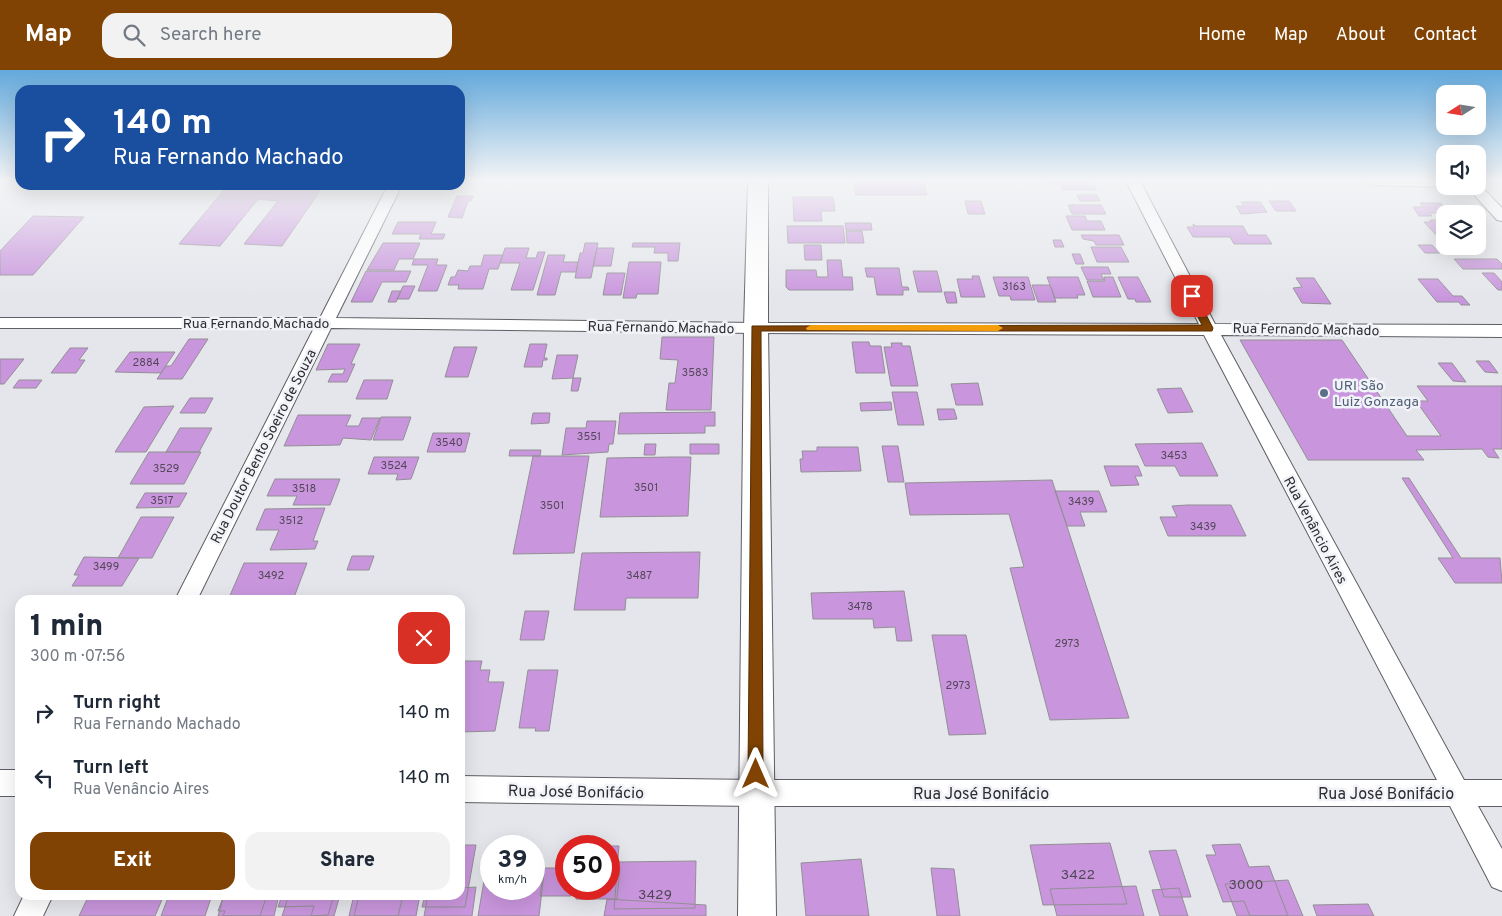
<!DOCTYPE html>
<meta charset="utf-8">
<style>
body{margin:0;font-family:Overpass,sans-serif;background:#f2f2f3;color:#1f2937;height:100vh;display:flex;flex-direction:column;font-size:19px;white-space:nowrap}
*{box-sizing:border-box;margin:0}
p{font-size:16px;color:#747a83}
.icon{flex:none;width:28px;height:28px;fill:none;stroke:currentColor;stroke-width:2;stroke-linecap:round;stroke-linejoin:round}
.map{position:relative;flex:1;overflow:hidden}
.details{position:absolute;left:15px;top:525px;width:450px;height:305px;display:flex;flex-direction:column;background:#fff;border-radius:15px;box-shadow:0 5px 20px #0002}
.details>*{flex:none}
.guide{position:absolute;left:15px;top:15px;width:450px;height:105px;border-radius:15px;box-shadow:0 5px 20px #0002;background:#1a4fa0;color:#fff;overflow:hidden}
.needle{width:32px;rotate:258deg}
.buttons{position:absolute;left:1436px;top:15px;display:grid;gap:10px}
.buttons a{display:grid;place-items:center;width:50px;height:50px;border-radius:10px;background:#fff;box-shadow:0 5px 20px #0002;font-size:25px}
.speed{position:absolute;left:480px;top:765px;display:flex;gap:10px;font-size:25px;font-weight:700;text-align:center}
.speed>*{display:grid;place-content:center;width:65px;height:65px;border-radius:50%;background:#fff;box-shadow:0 5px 20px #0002;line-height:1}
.speed small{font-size:12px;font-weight:400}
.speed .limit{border:8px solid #d22;background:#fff;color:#111}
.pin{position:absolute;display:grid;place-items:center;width:42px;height:42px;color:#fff;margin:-21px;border-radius:10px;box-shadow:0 2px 8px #0006}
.me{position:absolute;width:55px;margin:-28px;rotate:0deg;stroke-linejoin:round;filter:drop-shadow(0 0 4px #0008)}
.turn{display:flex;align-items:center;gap:18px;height:105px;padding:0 15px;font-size:22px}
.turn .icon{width:65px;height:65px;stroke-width:2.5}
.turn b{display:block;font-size:35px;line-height:42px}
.round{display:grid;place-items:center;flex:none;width:52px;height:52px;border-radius:15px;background:#f2f2f3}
.headline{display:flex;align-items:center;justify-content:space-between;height:85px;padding:0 15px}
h1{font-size:30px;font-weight:800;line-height:38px}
.primary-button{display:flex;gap:10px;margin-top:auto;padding:10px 15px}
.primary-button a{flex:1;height:58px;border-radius:15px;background:#814303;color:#fff;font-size:20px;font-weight:800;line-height:58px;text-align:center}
.primary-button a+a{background:#f2f2f3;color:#1f2937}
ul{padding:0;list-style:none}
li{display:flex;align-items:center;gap:15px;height:65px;padding:0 15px}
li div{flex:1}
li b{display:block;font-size:19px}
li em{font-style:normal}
header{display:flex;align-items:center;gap:30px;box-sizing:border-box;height:70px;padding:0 25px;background:#814303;color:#fff}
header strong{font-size:24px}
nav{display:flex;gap:28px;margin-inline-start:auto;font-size:18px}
.search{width:350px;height:45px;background:#f2f2f3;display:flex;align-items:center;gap:12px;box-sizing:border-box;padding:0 18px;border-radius:15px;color:#747a83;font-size:19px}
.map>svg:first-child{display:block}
.building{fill:#c996dd;stroke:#928f94}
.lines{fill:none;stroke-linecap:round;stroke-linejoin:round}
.minor-casing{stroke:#5e5f64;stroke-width:2}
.secondary-casing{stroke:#5e5f64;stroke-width:2}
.minor{fill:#fff;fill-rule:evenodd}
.secondary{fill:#fff;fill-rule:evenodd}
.route{fill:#814303;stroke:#542c02}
.slow{fill:#f59e0b}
.service-dot{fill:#5c6f8a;stroke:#f2f3f9;stroke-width:2}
.labels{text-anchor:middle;stroke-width:5;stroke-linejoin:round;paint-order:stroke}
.number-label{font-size:11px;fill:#54475a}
.street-label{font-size:14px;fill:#2d2d2f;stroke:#f2f3f9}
.service-label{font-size:14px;fill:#4e5e75;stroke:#f2f3f9;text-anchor:start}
.near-number-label{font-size:14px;fill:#54475a}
.near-street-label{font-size:16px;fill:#2d2d2f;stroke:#f2f3f9}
</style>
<header>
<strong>Map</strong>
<div class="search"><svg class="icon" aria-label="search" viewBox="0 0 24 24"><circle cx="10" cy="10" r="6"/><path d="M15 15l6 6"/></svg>Search here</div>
<nav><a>Home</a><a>Map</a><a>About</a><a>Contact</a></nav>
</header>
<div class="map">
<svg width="1502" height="846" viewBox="0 0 1502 846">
<rect width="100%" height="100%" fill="#e5e6eb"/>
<!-- building -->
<path class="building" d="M853 111H923L927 125H856Z
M1047 111H1092L1096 120H1063L1060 114H1048Z
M228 115H324L282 176 244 174 278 131 258 129 220 176 179 174Z
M1077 125H1097L1100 131H1080Z
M457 126H473L471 131H468L462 148 448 147Z
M793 127H833L835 141H821L822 151H794Z
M965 131H981L985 144H968Z
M1269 131H1289L1296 141H1276Z
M1241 132H1260L1267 142 1241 144 1236 136H1244Z
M1420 133H1441L1451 143H1429L1432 146H1419L1413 137H1423Z
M1068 135H1101L1106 144H1072Z
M33 146 84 147 33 205H0V181Z
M1066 146H1085L1087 151H1101L1105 160H1072Z
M1430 150H1445V168H1439L1424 152H1431Z
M398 152H436L431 164H445L443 169H419L421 164H392Z
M845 153H871L872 160H846Z
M1193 154 1196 156H1243L1248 165H1266L1272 174H1234L1230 167H1193L1187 157H1194Z
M787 156H843L845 173H788Z
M846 161H862L864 173H847Z
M1081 165H1119L1124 175H1096L1094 171 1083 169Z
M1053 170H1061L1064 177H1055Z
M383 173H420L413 189H399L394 200H367Z
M585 173H598L591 208H575L580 183H583Z
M633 173H680L678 191H668V183H654L655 177H632Z
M804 175H821L822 190H805Z
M1418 175H1432L1440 183H1425Z
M1091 177H1121L1129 192H1097Z
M505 178H529L526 188H536L538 182H545L533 220H511L520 193H500Z
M597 178H614L611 196H593Z
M1072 184H1080L1084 194H1076Z
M484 185H503L498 199H489L483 219H458L459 215H448L451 207H455L458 200 468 201 470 196H481Z
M548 185H565L563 192H578L576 202H561L555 225H537Z
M414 189H438L436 195H447L437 221H418L428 195H412Z
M1454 189H1497L1502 194V199H1463Z
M827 190H841L843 207H852L853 220H789L786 217V200H816L817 207H828Z
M629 192H661L658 224H637L636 228H623Z
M1081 197H1108L1111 204H1101L1104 210H1087Z
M865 198H899L902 217H908L909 220H903V225H877L874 207H867Z
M366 201H411L406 212H382L372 232H351Z
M913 201H937L942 222H918Z
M607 203H625L621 225H603Z
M1482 203H1494L1502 212V220H1498Z
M972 206H979L985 227H961L957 209H973Z
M993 207H1028L1035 230H1011L1010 226H999Z
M1047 207H1078L1085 225H1077L1078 228H1055Z
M1104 207H1113L1121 227H1093L1087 211H1105Z
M1118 207H1138L1151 232H1136L1135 229H1128Z
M1296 208H1314L1331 234 1302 233 1293 218 1302 217Z
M1418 209H1438L1453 226H1462L1470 235H1461L1459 232H1437Z
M1032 215H1050L1056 232H1038Z
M403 216H415L409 229H397Z
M392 221H401L396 232H388Z
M944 222H955L957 233H947Z
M662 267H714L711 340H666L669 313H675L678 290 660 289Z
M189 269H208L182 309H157L166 296H171Z
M1240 270H1342L1407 366H1441L1416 331H1428L1417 316H1502V379H1493L1499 388 1488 387 1482 379 1416 380 1424 390H1308Z
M852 272H869L870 276H881L885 303H856Z
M891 273H902V276H910L918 316H891L884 277H892Z
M328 274H360L351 294H355L347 312H328L332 304H343L345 299 316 300Z
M530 274H547L544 288H547V290H543L542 297H524Z
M454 277H477L468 307H445Z
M70 278H88L79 290H85L76 303H51Z
M130 282H175L161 303 115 302Z
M557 285H578L573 308 552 309Z
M0 289H24L4 314H0Z
M1476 291H1489L1498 303 1485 302Z
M1438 293H1452L1466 312 1453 311Z
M573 308H581L578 321H571Z
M19 310H42L36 318H13Z
M364 310H393L387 329H356Z
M978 313 983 335H956L951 314Z
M1181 318 1193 342 1168 343 1157 319Z
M892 322H917L924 355H898Z
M190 328H213L205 343H180Z
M891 332 892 340 861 341 860 333Z
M174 336 146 382H115L144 337Z
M937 339H954L957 349 939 350Z
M715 342V356H705V363L618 364 620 343Z
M533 343H550L549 353 531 354Z
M298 345H351L346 356H359L362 348H380L371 370 343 368 340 375 284 376Z
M381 347H411L403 370H373Z
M587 351H616L613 374H609L608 382 562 385 566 358H586Z
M180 358H212L199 382H166Z
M433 363H470L465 382H427Z
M1202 373 1218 406H1180L1175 396H1145L1135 374Z
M645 374H656L655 385H644Z
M690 374H719V384H690Z
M882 376H898L904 412H888Z
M817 377H858L861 401 801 402 800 389H803L802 381H817Z
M510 380H541L540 386H509Z
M149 382H201L184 414H130Z
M533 386H589L574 483 513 484Z
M374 387H419L411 409 396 410 398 404H368Z
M671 387H691L688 446 600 447 607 388Z
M1104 396H1138L1142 406H1135L1139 415 1111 416Z
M1402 408H1409L1461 488H1500L1502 513H1455L1438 488H1453Z
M275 409H340L330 435H293L297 426H267Z
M1052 410 1129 648 1050 650 1010 498 1024 497 1009 444 910 445 905 413Z
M1055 421H1099L1107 442H1080L1085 456H1067Z
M145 423H187L179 437 136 438Z
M1187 435H1231L1246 466H1168L1160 447H1177L1172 436Z
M325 438 313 471H318L315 479 270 480 279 460H256L265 439Z
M141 447H174L152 488H118Z
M700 482 698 528H626L625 540H574L582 483Z
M352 486H374L369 500H347Z
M84 487 139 488 122 516H72L79 505H74Z
M244 493H307L293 530H228Z
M904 521 912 571H897L895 557 874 558 873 549H813L811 523Z
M525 541H549L544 570H520Z
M932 565H966L986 664 949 665Z
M460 591H482L480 600H490L488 612H504L495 661 460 662Z
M528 600H558L549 661H535L536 658H519Z
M1110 773 1127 834 1043 835 1030 775Z
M1240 774 1249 797 1269 796 1288 846H1250L1244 831 1223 832 1206 785H1216L1212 775Z
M460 775H476L465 837H422L425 825H460Z
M605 776H619L616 809H609V776Z
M1176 780 1191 827H1164L1149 781Z
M861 789 869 846H806L801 793Z
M696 791 695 838 614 839 618 792Z
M544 798H566V819H572L571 826H540Z
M620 798 617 829H576L577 819H609V799Z
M931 798 954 799 960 846H937Z
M544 803 539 846H478L485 805H491V819H534V804Z
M1288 810 1303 846H1237L1225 814Z
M1136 816 1144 846H1057L1050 819Z
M476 817 472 846H424L428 825H460V818Z
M1179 818 1188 846H1160L1152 820Z
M89 825H164L155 846H79Z
M169 825H212L205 846H161Z
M224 825H267L260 846H223L225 841H218Z
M224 825H279L274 846H218Z
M282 825H334L328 845 311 846 314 836 278 837Z
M289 825H340L334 846H282Z
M354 825H403L398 846H349Z
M420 825 416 846H354L359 826Z
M607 829 706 835V846H604Z
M1368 834 1374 846H1317L1313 835Z"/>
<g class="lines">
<!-- minor casing -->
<g class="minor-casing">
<path id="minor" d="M1126 111H1140L1215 254 1502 255V267L1221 265 1464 710H1502V736H1478L1502 779V821L1492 817 1450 736H756L460 732V706L756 710H1437L1204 265 756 263 331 258 197 530H175L314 258H0V248H320L388 115H402L336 248 756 253 1199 254Z
M1365 111H1445V116H1449L1445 117 1372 115Z
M1478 113 1502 138V151L1497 150 1466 116H1478Z
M0 700H20V726H0Z
M24 825H53L43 846H14Z"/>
</g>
<!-- secondary casing -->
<g class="secondary-casing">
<path id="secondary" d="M748 111H768V258L776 846H738L744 258Z"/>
</g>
<!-- minor -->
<use href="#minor" class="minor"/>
<!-- secondary -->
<use href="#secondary" class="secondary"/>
</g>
<!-- sky -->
<linearGradient id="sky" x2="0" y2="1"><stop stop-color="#63a9dc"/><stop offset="0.48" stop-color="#f3f4f6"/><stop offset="1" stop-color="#f3f4f6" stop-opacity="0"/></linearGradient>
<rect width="1502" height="229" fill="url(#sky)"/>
<!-- route -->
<path class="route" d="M1192 223 1196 226 1213 258 1212 261H761L763 704 761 709 756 711 751 709 748 704 752 256 1202 255 1187 226Z"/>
<!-- slow -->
<path class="slow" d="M811 255H998L1003 258 998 261 807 260 806 258Z"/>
<!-- markers -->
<circle class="service-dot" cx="1324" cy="323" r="5"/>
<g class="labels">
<!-- number labels -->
<g class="number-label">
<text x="1014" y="220">3163</text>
<text x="146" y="296">2884</text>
<text x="695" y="306">3583</text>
<text x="589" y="370">3551</text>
<text x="449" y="376">3540</text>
<text x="1174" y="389">3453</text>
<text x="394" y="399">3524</text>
<text x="166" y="402">3529</text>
<text x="646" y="421">3501</text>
<text x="304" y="422">3518</text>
<text x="162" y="434">3517</text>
<text x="1081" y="435">3439</text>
<text x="552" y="439">3501</text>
<text x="291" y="454">3512</text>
<text x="1203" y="460">3439</text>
<text x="106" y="500">3499</text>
<text x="271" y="509">3492</text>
<text x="639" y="509">3487</text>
<text x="860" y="540">3478</text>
<text x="1067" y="577">2973</text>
<text x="958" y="619">2973</text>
</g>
<!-- street labels -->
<g class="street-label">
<text x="256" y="258">Rua Fernando Machado</text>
<text transform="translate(661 257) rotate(1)" y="5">Rua Fernando Machado</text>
<text transform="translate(1306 259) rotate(1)" y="5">Rua Fernando Machado</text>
<text transform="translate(263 376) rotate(-63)" y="5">Rua Doutor Bento Soeiro de Souza</text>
<text transform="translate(1316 460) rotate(62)" y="5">Rua Venâncio Aires</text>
</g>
<!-- service labels -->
<g class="service-label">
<text x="1334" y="320">URI São<tspan x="1334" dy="16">Luiz Gonzaga</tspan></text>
</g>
<!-- near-number labels -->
<g class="near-number-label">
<text x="1078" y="809">3422</text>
<text x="1246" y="819">3000</text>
<text x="655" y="829">3429</text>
</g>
<!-- near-street labels -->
<g class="near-street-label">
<text transform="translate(576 721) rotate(1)" y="6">Rua José Bonifácio</text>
<text x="981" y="729">Rua José Bonifácio</text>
<text x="1386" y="729">Rua José Bonifácio</text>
</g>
</g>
</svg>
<div class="buttons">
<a><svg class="needle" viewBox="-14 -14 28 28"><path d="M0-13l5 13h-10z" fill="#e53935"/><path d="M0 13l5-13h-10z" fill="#747a83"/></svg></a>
<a><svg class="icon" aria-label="sound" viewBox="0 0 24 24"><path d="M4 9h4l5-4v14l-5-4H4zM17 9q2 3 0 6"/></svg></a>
<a><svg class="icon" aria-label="layers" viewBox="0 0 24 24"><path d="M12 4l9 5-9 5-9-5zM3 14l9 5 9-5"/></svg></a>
</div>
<div class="speed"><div>39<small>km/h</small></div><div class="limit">50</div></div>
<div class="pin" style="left:1192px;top:226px;background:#d93025"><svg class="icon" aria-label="arrive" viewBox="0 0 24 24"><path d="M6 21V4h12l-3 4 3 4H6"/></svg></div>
<svg class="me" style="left:756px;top:704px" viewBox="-20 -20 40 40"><path d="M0-17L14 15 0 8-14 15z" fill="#814303" stroke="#fff" stroke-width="4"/></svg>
<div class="guide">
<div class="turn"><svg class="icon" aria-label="right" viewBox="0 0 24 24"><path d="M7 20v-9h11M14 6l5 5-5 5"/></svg><div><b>140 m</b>Rua Fernando Machado</div></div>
</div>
<section class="details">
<div class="headline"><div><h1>1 min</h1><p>300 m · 07:56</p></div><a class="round" style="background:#d93025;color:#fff"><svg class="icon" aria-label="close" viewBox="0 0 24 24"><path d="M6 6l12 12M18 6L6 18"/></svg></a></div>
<ul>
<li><svg class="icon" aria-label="right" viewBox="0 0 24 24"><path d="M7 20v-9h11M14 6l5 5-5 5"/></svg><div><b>Turn right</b><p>Rua Fernando Machado</p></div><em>140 m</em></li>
<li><svg class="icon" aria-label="left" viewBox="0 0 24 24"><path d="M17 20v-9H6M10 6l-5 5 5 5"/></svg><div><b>Turn left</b><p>Rua Venâncio Aires</p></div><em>140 m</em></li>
</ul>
<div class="primary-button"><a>Exit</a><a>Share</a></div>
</section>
</div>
